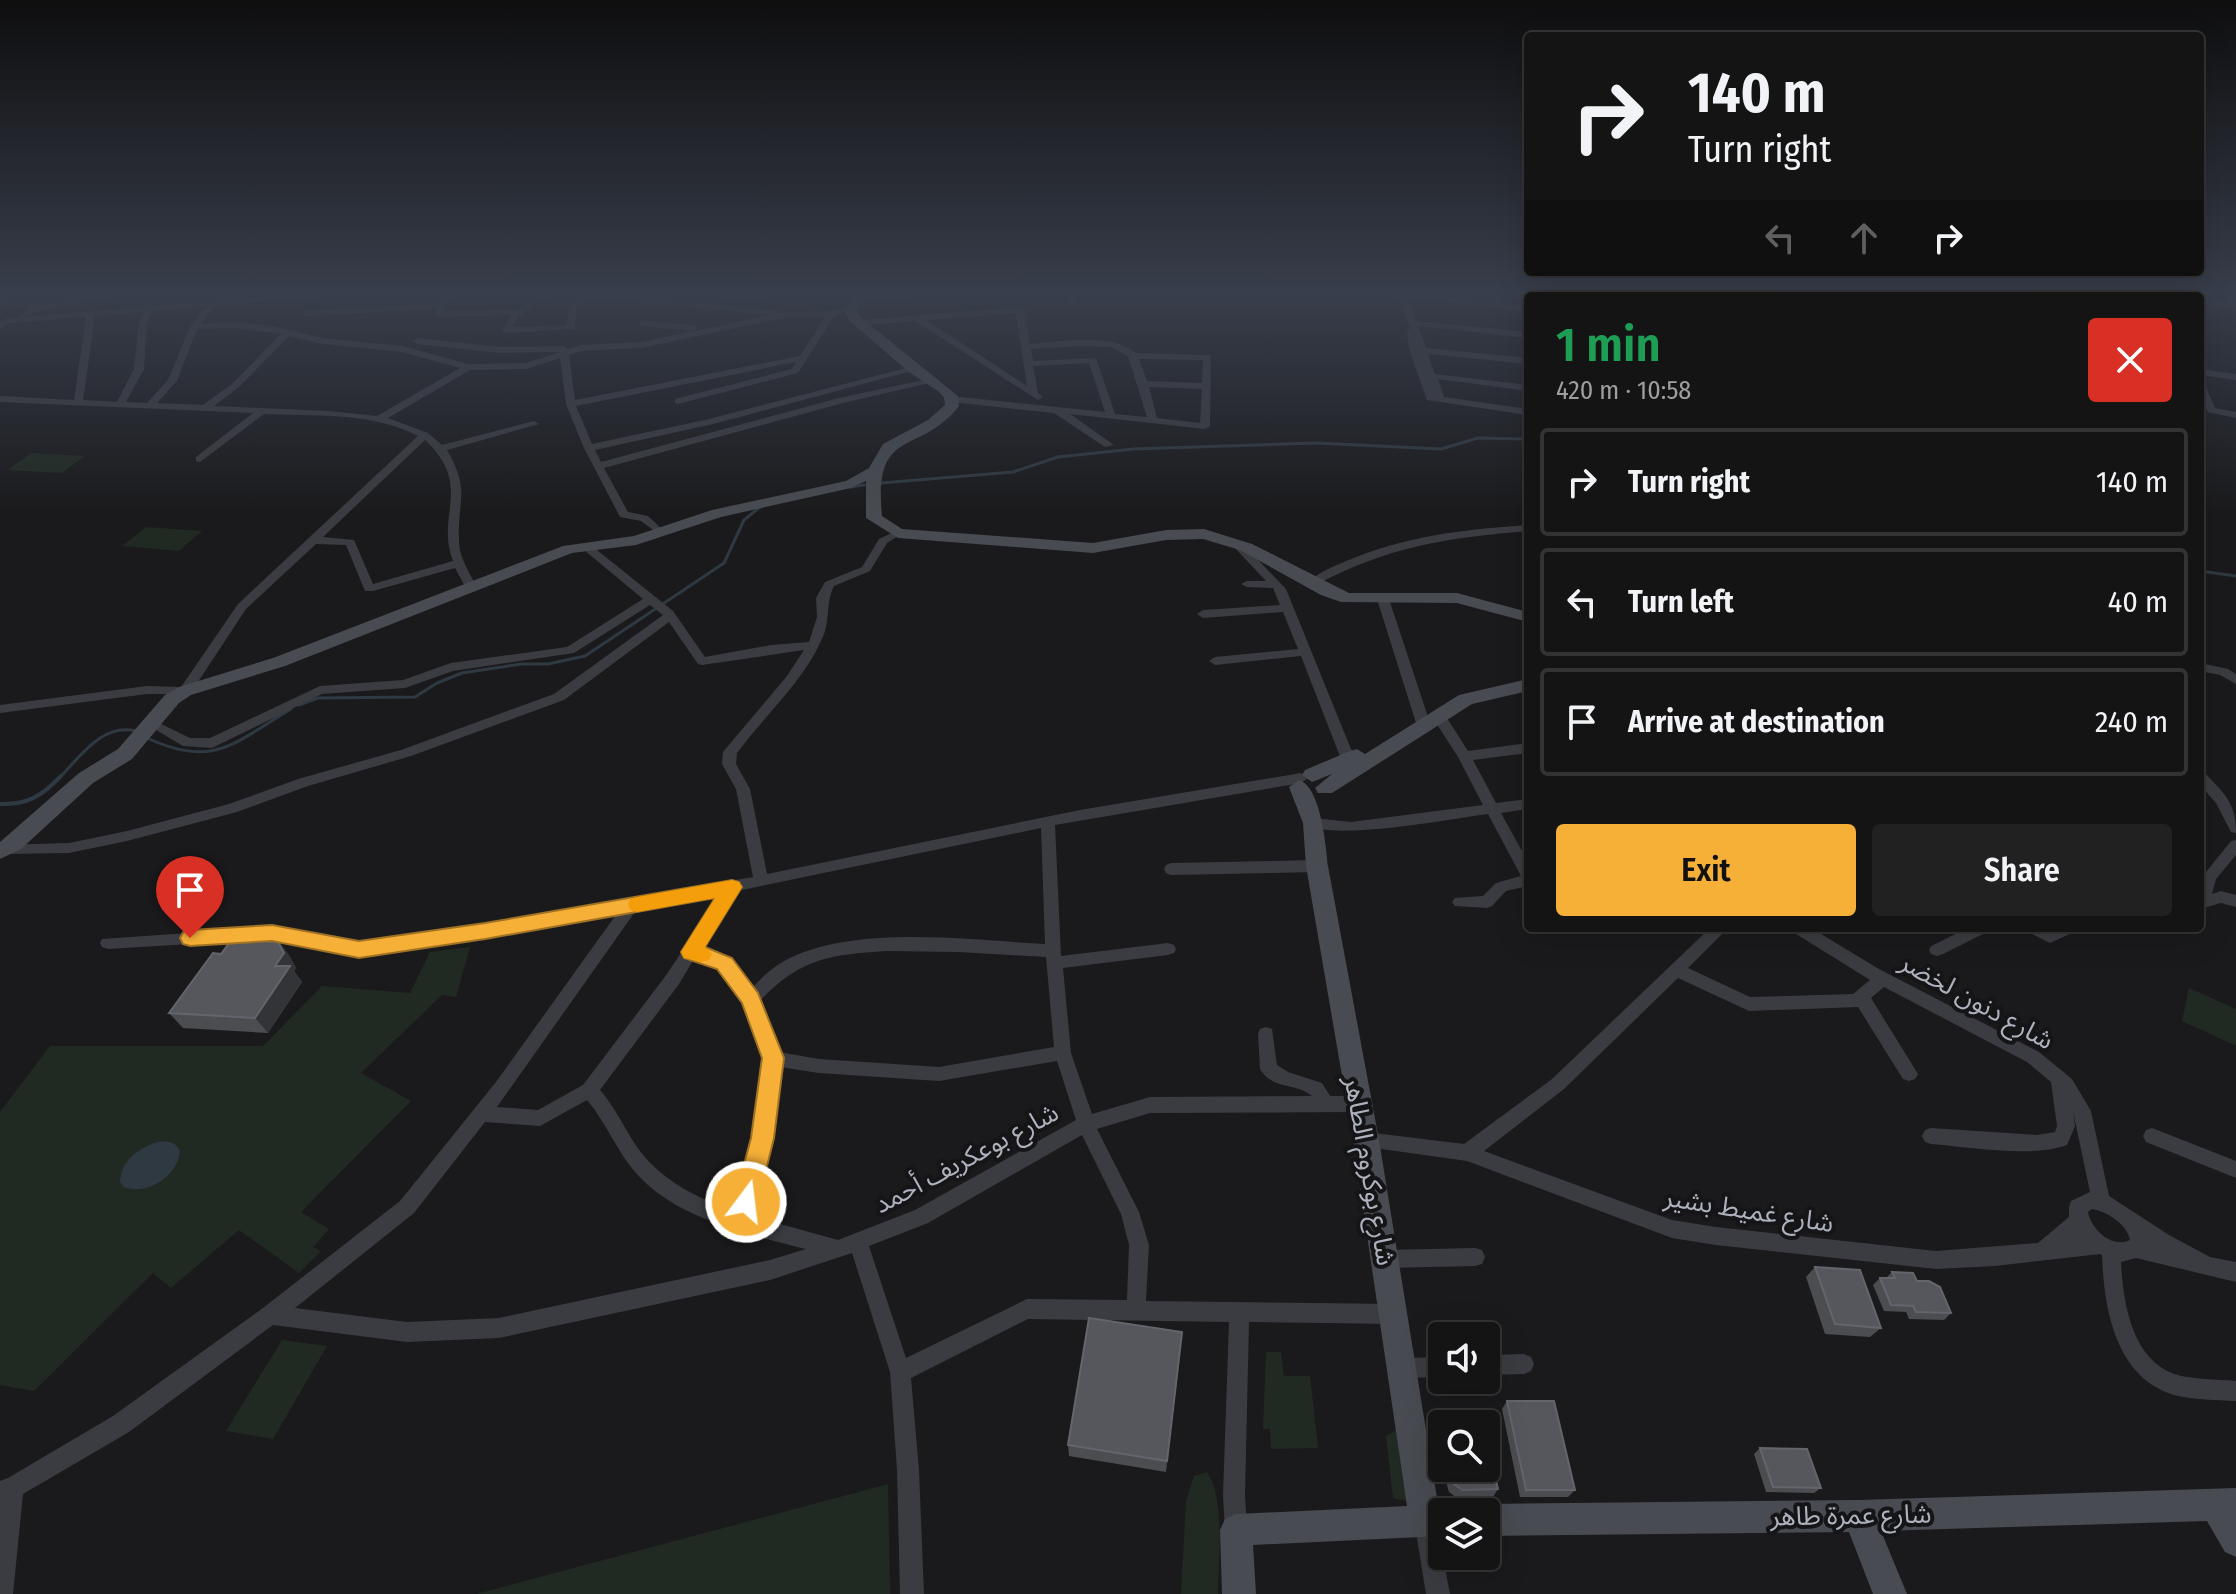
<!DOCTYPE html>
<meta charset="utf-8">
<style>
body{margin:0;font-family:"Fira Sans Condensed","Noto Sans Arabic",sans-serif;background:#212122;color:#f1f3f6;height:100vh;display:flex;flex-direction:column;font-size:30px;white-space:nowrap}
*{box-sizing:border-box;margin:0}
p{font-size:26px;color:#9d9ea0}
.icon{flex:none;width:44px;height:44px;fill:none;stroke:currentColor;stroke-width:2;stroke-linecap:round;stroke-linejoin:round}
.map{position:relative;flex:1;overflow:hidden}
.details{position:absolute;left:1524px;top:292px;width:680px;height:640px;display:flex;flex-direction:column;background:#141415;border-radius:8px;box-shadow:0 8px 32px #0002,0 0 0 2px #333334}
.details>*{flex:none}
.guide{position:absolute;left:1524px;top:32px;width:680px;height:244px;border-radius:8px;box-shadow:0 8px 32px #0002,0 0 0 2px #333334;background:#141415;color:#f1f3f6;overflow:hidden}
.tools{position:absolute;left:1428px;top:1322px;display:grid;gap:16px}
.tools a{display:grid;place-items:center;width:72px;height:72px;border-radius:8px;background:#141415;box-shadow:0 8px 32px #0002,0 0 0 2px #333334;font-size:40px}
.pin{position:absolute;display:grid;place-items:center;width:68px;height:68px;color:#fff;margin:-82px -34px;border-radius:50% 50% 50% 0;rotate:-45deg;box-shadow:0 0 8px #0007}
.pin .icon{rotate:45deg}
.me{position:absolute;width:88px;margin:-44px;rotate:15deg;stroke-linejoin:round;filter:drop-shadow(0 0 6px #0008)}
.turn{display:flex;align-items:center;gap:28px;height:168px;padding:0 32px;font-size:36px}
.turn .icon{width:104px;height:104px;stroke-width:2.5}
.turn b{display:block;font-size:56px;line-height:68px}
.lanes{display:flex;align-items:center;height:76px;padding:0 32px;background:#0003;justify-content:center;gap:40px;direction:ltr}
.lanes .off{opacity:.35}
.round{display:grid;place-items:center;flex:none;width:84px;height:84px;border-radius:8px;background:#212122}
.summary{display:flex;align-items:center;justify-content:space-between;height:136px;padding:0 32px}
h1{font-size:48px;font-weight:600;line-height:60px;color:#1e9e55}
.button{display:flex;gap:16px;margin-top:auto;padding:16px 32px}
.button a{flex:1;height:92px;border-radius:8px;background:#f6b038;color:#111;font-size:32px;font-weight:600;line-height:92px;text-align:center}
.button a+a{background:#212122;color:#f1f3f6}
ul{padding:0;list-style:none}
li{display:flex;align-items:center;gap:24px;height:108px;margin:0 16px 12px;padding:0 16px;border:4px solid #333334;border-radius:8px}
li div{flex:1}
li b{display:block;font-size:30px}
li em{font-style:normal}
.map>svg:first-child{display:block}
.green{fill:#212a22}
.water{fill:#2f3941}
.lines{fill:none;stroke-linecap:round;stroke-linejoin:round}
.stream-far1{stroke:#2f3941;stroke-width:3}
.stream{stroke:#2f3941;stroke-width:4}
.minor{fill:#3b3c41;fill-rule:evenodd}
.tertiary{fill:#3b3c41;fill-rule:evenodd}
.secondary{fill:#484b51;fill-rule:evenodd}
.wall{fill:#4b4d51}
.shaded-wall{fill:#333437}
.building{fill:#56575d;stroke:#63656c;stroke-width:2}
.route{fill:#f6b038;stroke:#a07224;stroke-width:2}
.slow{fill:#f59e0b}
.labels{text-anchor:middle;stroke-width:8;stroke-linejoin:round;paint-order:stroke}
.near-street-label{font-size:26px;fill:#acb1bc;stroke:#151517}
</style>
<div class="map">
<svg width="2236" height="1594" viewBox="0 0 2236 1594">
<rect width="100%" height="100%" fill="#1a1a1c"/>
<!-- green -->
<path class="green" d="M31 453 85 456 62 473 7 470Z
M146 527 202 531 179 551 122 546Z
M470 947 456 997 442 995 361 1073 411 1101 301 1212 329 1229 313 1247 321 1251 299 1273 239 1230 171 1288 153 1273 34 1391 0 1385V1112L50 1046H263L322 986 410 993 430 952Z
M2189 988 2236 1009V1046L2182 1021Z
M282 1340 327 1346 273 1439 226 1431Z
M1266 1352H1281L1284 1376H1310L1318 1448 1271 1449 1270 1429H1263Z
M1400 1428 1408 1501 1393 1498 1386 1436Z
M1207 1472C1226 1500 1218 1560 1218 1594H1181L1186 1501 1194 1476Z
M888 1484 890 1594H476Z"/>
<!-- water -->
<path class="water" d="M157 1142C167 1141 175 1141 180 1151 178 1176 147 1196 124 1187L120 1182C120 1161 138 1149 157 1142Z"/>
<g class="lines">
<!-- stream-far1 -->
<path class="stream-far1" d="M881 483 1013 472 1058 457 1133 449 1316 443 1441 449 1478 438 1528 439
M850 487 864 485
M2200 571 2236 576
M299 705 318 698 415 697 437 683 462 673 522 664H548L585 656 724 563 744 520 760 507
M147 738C214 769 234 743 291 709
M59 778C81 756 102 723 136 731"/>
<!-- stream -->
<path class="stream" d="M0 804C27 805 42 796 61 776"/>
<!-- minor -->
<path class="minor" d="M115 292H131L40 310 25 317 146 307 151 303 155 306 322 292H351L347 294 216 306 201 324 235 322 271 326 323 338 402 346 468 364 525 363 561 352 500 353 417 344 413 341 417 338 500 347 564 346 568 349 581 345 641 342 771 315 587 297 577 307 574 329 506 333 502 330 512 315 438 317 434 314 436 309 306 316 302 313 306 310 439 304 442 297 441 292H449L450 297 443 311 518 310 544 292H553L521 315 511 327 567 325 569 307 578 296 561 294 557 292H586L775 310 779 313 830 311 853 304 857 307 834 316 798 373 678 404 675 403V399L792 369 796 362 576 406 592 444 709 419 914 366 919 369 713 424 595 450 601 462 839 398 933 378 938 381 843 403 604 468 628 512 648 516 665 532 660 535 641 521 620 517 619 515 584 448 566 404 560 358 526 369 470 370 388 418 428 433 442 445 534 421 539 424 447 450C471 491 457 501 459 541 459 558 470 573 477 588L475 590H467L455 568 373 591H365L346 545 316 544 246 609 190 694H147L0 713V705L147 686 181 687 238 604 418 436C373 412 314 416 264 414L200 462 196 461V457L253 413 0 402V396L74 400 86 317 10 323 0 329V322L8 318 22 317 19 315 29 309 0 304V300L38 305ZM207 306 190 327 168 380 147 403 126 402 144 369 147 321 152 311ZM144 312 139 321 134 369 117 402 83 400 95 316ZM825 317 800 356 575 400 569 355 582 351 641 348 783 318ZM235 328 281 334 233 383 203 405 157 403 177 381 197 329ZM289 336 323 344 402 352 460 368 377 416 328 411 214 406 239 387ZM425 440C474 486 435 514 453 561L373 584 354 540 323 537Z
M674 292 761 295 765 297 761 299 678 294Z
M918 292H947L943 294 861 301 857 299 861 297Z
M1065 292H1073L1077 307H1071Z
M1397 292 1528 306V312L1407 297 1416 321 1528 332V338L1418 326 1426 348 1528 358V364L1428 354 1435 374 1528 385V391L1438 379 1444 397 1528 409V415L1427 400 1409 349 1407 332 1410 328Z
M1594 292H1602L1603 296H1595Z
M1778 292H1786L1788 296H1780Z
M1848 292H1856L1858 296H1850Z
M1905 292H1913L1915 296H1907Z
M1974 292H1982L1984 296H1976Z
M2211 292H2223L2236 295V300Z
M1020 307 1024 310 1030 344C1063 342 1108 331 1136 353L1211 355 1210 426 1205 429 1070 414 1114 445 1105 447 1054 413 951 402 946 399 951 396 1105 412 1089 363 1033 366 1038 393 1043 397 1038 400 915 321 860 326 856 323 860 320ZM1016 313 1027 386 926 320ZM1082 346 1111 347 1128 356 1147 417 1115 414 1096 358 1033 361 1031 349ZM1139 359 1203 360 1202 383 1147 381ZM1149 387 1202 389 1200 423 1157 418Z
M643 321 693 325 697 328 693 331 640 326V322Z
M2200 369 2236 374V380L2200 375Z
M2200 382 2205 385 2215 408 2236 412V418L2208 412 2200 396Z
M1528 525V531C1450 537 1385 547 1316 585L1312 586 1306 583C1317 574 1331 567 1344 562 1403 536 1465 529 1528 525Z
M898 530 903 533 887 543 870 571 834 586C825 603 831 621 822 639 803 682 765 715 737 753L736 764 750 789 767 874 1080 810 1301 773 1308 778 1301 783 1055 825 1061 956 1168 943 1174 945 1176 949 1174 953 1168 955 1063 968 1071 1053 1092 1114 1150 1097 1312 1096C1297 1083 1272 1090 1260 1069L1258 1034 1260 1029 1266 1027 1272 1029 1277 1065 1288 1072 1322 1083 1330 1096H1359L1365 1099 1368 1104 1365 1109 1359 1112 1150 1113 1097 1129 1139 1212 1149 1245 1146 1301 1394 1304 1401 1307 1404 1314 1401 1321 1394 1324 1249 1322 1245 1495 1247 1530 1244 1538 1236 1541 1228 1538 1225 1530 1223 1495 1229 1322 1028 1319 911 1378 919 1470 924 1594H900L897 1470 890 1372 852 1253 770 1280 499 1338 407 1342 273 1325 129 1432 23 1494 13 1594H0V1481L8 1478 113 1416 263 1308 400 1201 496 1082 618 912 382 953 359 955 272 939 108 949 102 947 100 943 102 939 272 927 359 943 382 941 753 877 736 789 722 764 723 752 787 676 804 650 702 665 698 664 669 622 564 700 411 756 308 786 237 812 127 841 69 853 4 854 0 853V845L69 843 127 831 229 804 298 779 401 750 554 694 663 615 650 605 574 653 453 671 405 688 322 694 212 748 183 746 146 724 153 720 190 738H210L320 686 403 680 451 663 567 647 643 599 584 550V546H592L673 611 705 657 771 645 809 642 817 617 816 598 825 582 862 567 879 539ZM1041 828 1045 944C969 940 860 925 790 958 775 965 763 976 752 988 735 967 729 954 701 948L737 891ZM719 895 667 974 583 1085 538 1110 497 1107 637 909ZM886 951 959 952 1046 957 1054 1047 939 1067 819 1059 779 1052 760 1001C800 958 830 955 886 951ZM694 959 710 962 718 969 744 1002 764 1058 754 1138 734 1211C697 1198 660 1180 637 1147 624 1128 615 1107 600 1090L679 984ZM1057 1061 1076 1120 915 1210 838 1240 751 1216 772 1138 780 1067 819 1073 939 1081ZM587 1100C606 1122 616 1150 635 1172 676 1219 748 1234 806 1249L770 1260 499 1318 407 1322 295 1308 414 1213 485 1122 540 1126ZM1082 1135 1121 1214 1129 1245 1127 1300 1027 1299 906 1358 869 1246 928 1223Z
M1237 541 1241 542 1286 589 1355 759 1353 762 1348 764 1341 759 1301 656 1215 665 1209 661 1215 657 1298 649 1283 612 1203 618 1197 614 1203 610 1280 605 1273 588 1247 587 1241 584 1247 581H1266L1233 546 1231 544Z
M1383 595 1389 599 1430 723 1428 726 1423 727 1416 723 1377 599Z
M2200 663 2228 669 2236 674V684L2220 675 2200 671Z
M1438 711 1443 712 1468 751 1528 743V753L1473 760 1496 803 1528 799V809L1501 813 1528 862V886L1506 891 1492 906 1487 908 1455 906 1452 902 1455 898 1483 896 1496 883 1521 876 1488 814C1456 818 1326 843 1306 823L1313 818 1351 822 1483 805 1458 757 1431 715Z
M2200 771 2205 773C2225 795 2236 802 2236 833L2231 832 2216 803 2200 785Z
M2236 840V855L2216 879 2212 894 2221 891 2236 895V907L2221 903 2200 909 2202 877 2231 841Z
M1317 860 1322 862 1324 866 1322 870 1317 872 1171 875 1166 873 1164 869 1166 865 1171 863Z
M1710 928H1728L1688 968 1750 997 1853 994 1870 980 1793 932 1790 928H1811L1879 969 2039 1052 2072 1079 2091 1111 2109 1196 2169 1235 2210 1257 2236 1262V1282L2136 1258 2121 1262C2123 1301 2131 1358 2174 1374 2193 1380 2216 1379 2236 1381V1401C2216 1400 2194 1400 2174 1395 2115 1377 2104 1308 2102 1255L2100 1254 1995 1266 1936 1269 1716 1245 1672 1238 1467 1161 1360 1146 1357 1140 1360 1134 1366 1132 1464 1144 1552 1079ZM1678 978 1749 1011 1858 1007 1903 1079 1909 1081 1915 1079 1918 1074 1871 998 1884 987 2027 1062 2051 1082 2057 1126 2055 1132 2037 1135 1931 1128 1925 1130 1922 1136 1925 1142 1931 1144C1969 1147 2032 1158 2067 1145L2075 1126 2073 1111 2090 1192 2071 1201 2069 1207V1217L2038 1243 1936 1251 1716 1227 1672 1220 1484 1151 1564 1089ZM2092 1209C2108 1212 2127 1224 2130 1240 2112 1249 2091 1229 2088 1212Z
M1968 928H1990L1987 932 1943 954 1937 956 1931 954 1929 950 1931 946Z
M2025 928 2050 930 2077 928 2074 932 2050 943 2028 932Z
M2152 1128 2236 1161V1178L2146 1142 2143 1136 2146 1130Z
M1475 1248 1482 1250 1485 1257 1482 1264 1475 1266 1385 1268 1378 1266 1375 1259 1378 1252 1385 1250Z
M1524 1354 1531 1357 1534 1364 1531 1371 1524 1374 1486 1375V1355Z
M1442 1357V1377L1403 1378 1396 1375 1393 1368 1396 1361 1403 1358Z
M1425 1509 1433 1512 1436 1520 1450 1594H1426L1414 1520 1417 1512Z"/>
<!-- tertiary -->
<path class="tertiary" d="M2117 292H2145L2159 296H2129Z
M2200 299 2236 303V309L2200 305Z"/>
<!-- secondary -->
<path class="secondary" d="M862 292H875L860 305 857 312 859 316 958 396 959 406C919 457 873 425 882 516L902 529 1093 543 1166 530 1204 529 1252 544 1349 593H1457L1528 612V622L1457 603 1341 602 1321 595 1240 550 1203 539 1166 540 1093 553 898 538 866 518V481L851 488 721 517 636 545 572 553 285 666 191 695 179 703 132 759 93 783 21 849 0 859V842L79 773 118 749 165 695 179 687 273 658 563 546 634 536 712 510 846 481 869 468 883 444 928 420 945 405 944 397 938 391 909 372 850 321 845 312 851 300Z
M1528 679V691L1472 704 1332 793H1318L1315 788 1332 774 1312 782 1302 775 1305 770 1350 751 1357 749 1365 754 1459 695Z
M1299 780C1321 787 1326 846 1328 866L1379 1140 1438 1504 1455 1512H1442V1536L1253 1545 1256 1594H1222L1220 1530 1225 1519 1236 1514 1407 1506 1353 1140 1306 866 1303 823 1289 787Z
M2236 1488V1557L2225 1552 2207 1521 1881 1531 1907 1594H1873L1849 1532 1486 1536V1512H1473L1486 1504 1859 1500Z"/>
</g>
<!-- wall -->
<path class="wall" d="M270 929 290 957 296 968 294 971 302 982 268 1033 183 1028 169 1013 221 954Z
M1815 1267 1881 1328 1870 1337 1825 1334 1806 1277Z
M1892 1272 1917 1281 1951 1313 1944 1320 1909 1319 1906 1312 1884 1311 1873 1285 1880 1278H1886Z
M1182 1332 1166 1472 1069 1456 1068 1445Z
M1507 1401 1575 1490 1568 1497H1520L1502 1409Z
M1439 1432H1442V1468L1434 1440Z
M1486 1439 1495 1458 1492 1462 1498 1489 1493 1497 1457 1498 1449 1492 1442 1468H1486Z
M1760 1448 1821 1488 1814 1493 1766 1492 1754 1454Z"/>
<!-- shaded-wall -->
<path class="shaded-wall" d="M270 929 290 957 296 968 294 971 302 982 268 1033 255 1018 275 966 261 941Z"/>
<!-- building -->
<path class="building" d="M240 928 270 929 261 941 278 942 284 953 275 966H290L255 1018 169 1013 213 953 221 954Z
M1815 1267 1860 1270 1881 1328 1835 1324Z
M1892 1272 1913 1273 1917 1281H1929L1940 1287 1951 1313 1916 1312 1913 1306 1891 1305 1880 1278H1895Z
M1089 1318 1182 1332 1167 1461 1068 1445Z
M1507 1401H1554L1575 1490H1526Z
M1486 1439 1487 1441H1491L1495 1458H1491L1498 1489 1462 1490 1454 1484 1449 1468H1486Z
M1760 1448 1807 1449 1821 1488 1773 1487Z"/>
<!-- sky -->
<linearGradient id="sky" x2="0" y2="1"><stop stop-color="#0e0e0f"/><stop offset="0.57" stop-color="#383e4b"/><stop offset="1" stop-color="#383e4b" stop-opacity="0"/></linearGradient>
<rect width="2236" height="515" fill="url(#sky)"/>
<!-- route -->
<path class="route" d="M732 880 739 882 742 887 705 947 732 958 758 993 784 1058 774 1138 758 1202 755 1210 746 1213 737 1210 734 1202 751 1138 762 1058 742 1003 717 969 684 958 681 952 715 898 485 939 359 958 272 941 190 946 183 944 180 938 183 932 190 930 272 925 359 941 485 923Z"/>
<!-- slow -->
<path class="slow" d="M732 880 739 882 742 887 705 947 712 954 709 960 701 962 684 958 681 952 715 898 637 912 630 910 628 904 630 899 637 897Z"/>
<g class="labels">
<!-- near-street labels -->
<g class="near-street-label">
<text transform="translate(1977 1001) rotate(29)" y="9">شارع دنون لخضر</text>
<text transform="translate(966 1158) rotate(-28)" y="9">شارع بوعكريف أحمد</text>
<text transform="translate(1370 1171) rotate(80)" y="9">شارع بوكروم الطاهر</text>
<text transform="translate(1749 1210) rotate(9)" y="9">شارع غميط بشير</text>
<text transform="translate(1851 1515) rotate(-1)" y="9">شارع عمرة طاهر</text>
</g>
</g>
</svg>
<div class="tools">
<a><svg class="icon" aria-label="sound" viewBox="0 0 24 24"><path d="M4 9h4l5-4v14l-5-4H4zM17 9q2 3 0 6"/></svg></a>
<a><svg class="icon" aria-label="search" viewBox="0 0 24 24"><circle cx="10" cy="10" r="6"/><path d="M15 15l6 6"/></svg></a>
<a><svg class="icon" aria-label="layers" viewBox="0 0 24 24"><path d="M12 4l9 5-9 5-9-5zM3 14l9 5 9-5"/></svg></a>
</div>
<div class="pin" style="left:190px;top:938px;background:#d93025"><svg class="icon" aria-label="arrive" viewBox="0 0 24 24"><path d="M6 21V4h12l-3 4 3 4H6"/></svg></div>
<svg class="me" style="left:746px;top:1202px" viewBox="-20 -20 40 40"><circle r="17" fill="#f6b038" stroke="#fff" stroke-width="3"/><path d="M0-11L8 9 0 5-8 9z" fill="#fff"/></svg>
<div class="guide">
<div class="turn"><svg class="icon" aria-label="right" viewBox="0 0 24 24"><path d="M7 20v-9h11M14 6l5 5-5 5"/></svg><div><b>140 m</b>Turn right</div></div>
<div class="lanes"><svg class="icon off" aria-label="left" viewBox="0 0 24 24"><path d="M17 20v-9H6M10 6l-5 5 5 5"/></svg><svg class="icon off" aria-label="ahead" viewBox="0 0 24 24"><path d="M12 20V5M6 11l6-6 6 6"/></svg><svg class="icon" aria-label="right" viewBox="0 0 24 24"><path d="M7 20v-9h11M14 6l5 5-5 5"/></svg></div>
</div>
<section class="details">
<div class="summary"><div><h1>1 min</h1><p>420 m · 10:58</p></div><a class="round" style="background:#d93025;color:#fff"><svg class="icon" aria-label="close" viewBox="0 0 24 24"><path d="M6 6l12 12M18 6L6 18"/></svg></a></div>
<ul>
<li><svg class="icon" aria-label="right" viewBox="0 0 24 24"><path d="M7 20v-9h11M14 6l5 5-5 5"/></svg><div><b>Turn right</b></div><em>140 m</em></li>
<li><svg class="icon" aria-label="left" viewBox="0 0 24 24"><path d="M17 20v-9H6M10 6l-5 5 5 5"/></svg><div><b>Turn left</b></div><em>40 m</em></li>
<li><svg class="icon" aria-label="arrive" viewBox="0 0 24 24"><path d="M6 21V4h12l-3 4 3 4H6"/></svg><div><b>Arrive at destination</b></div><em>240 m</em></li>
</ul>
<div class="button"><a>Exit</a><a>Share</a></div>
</section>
</div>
